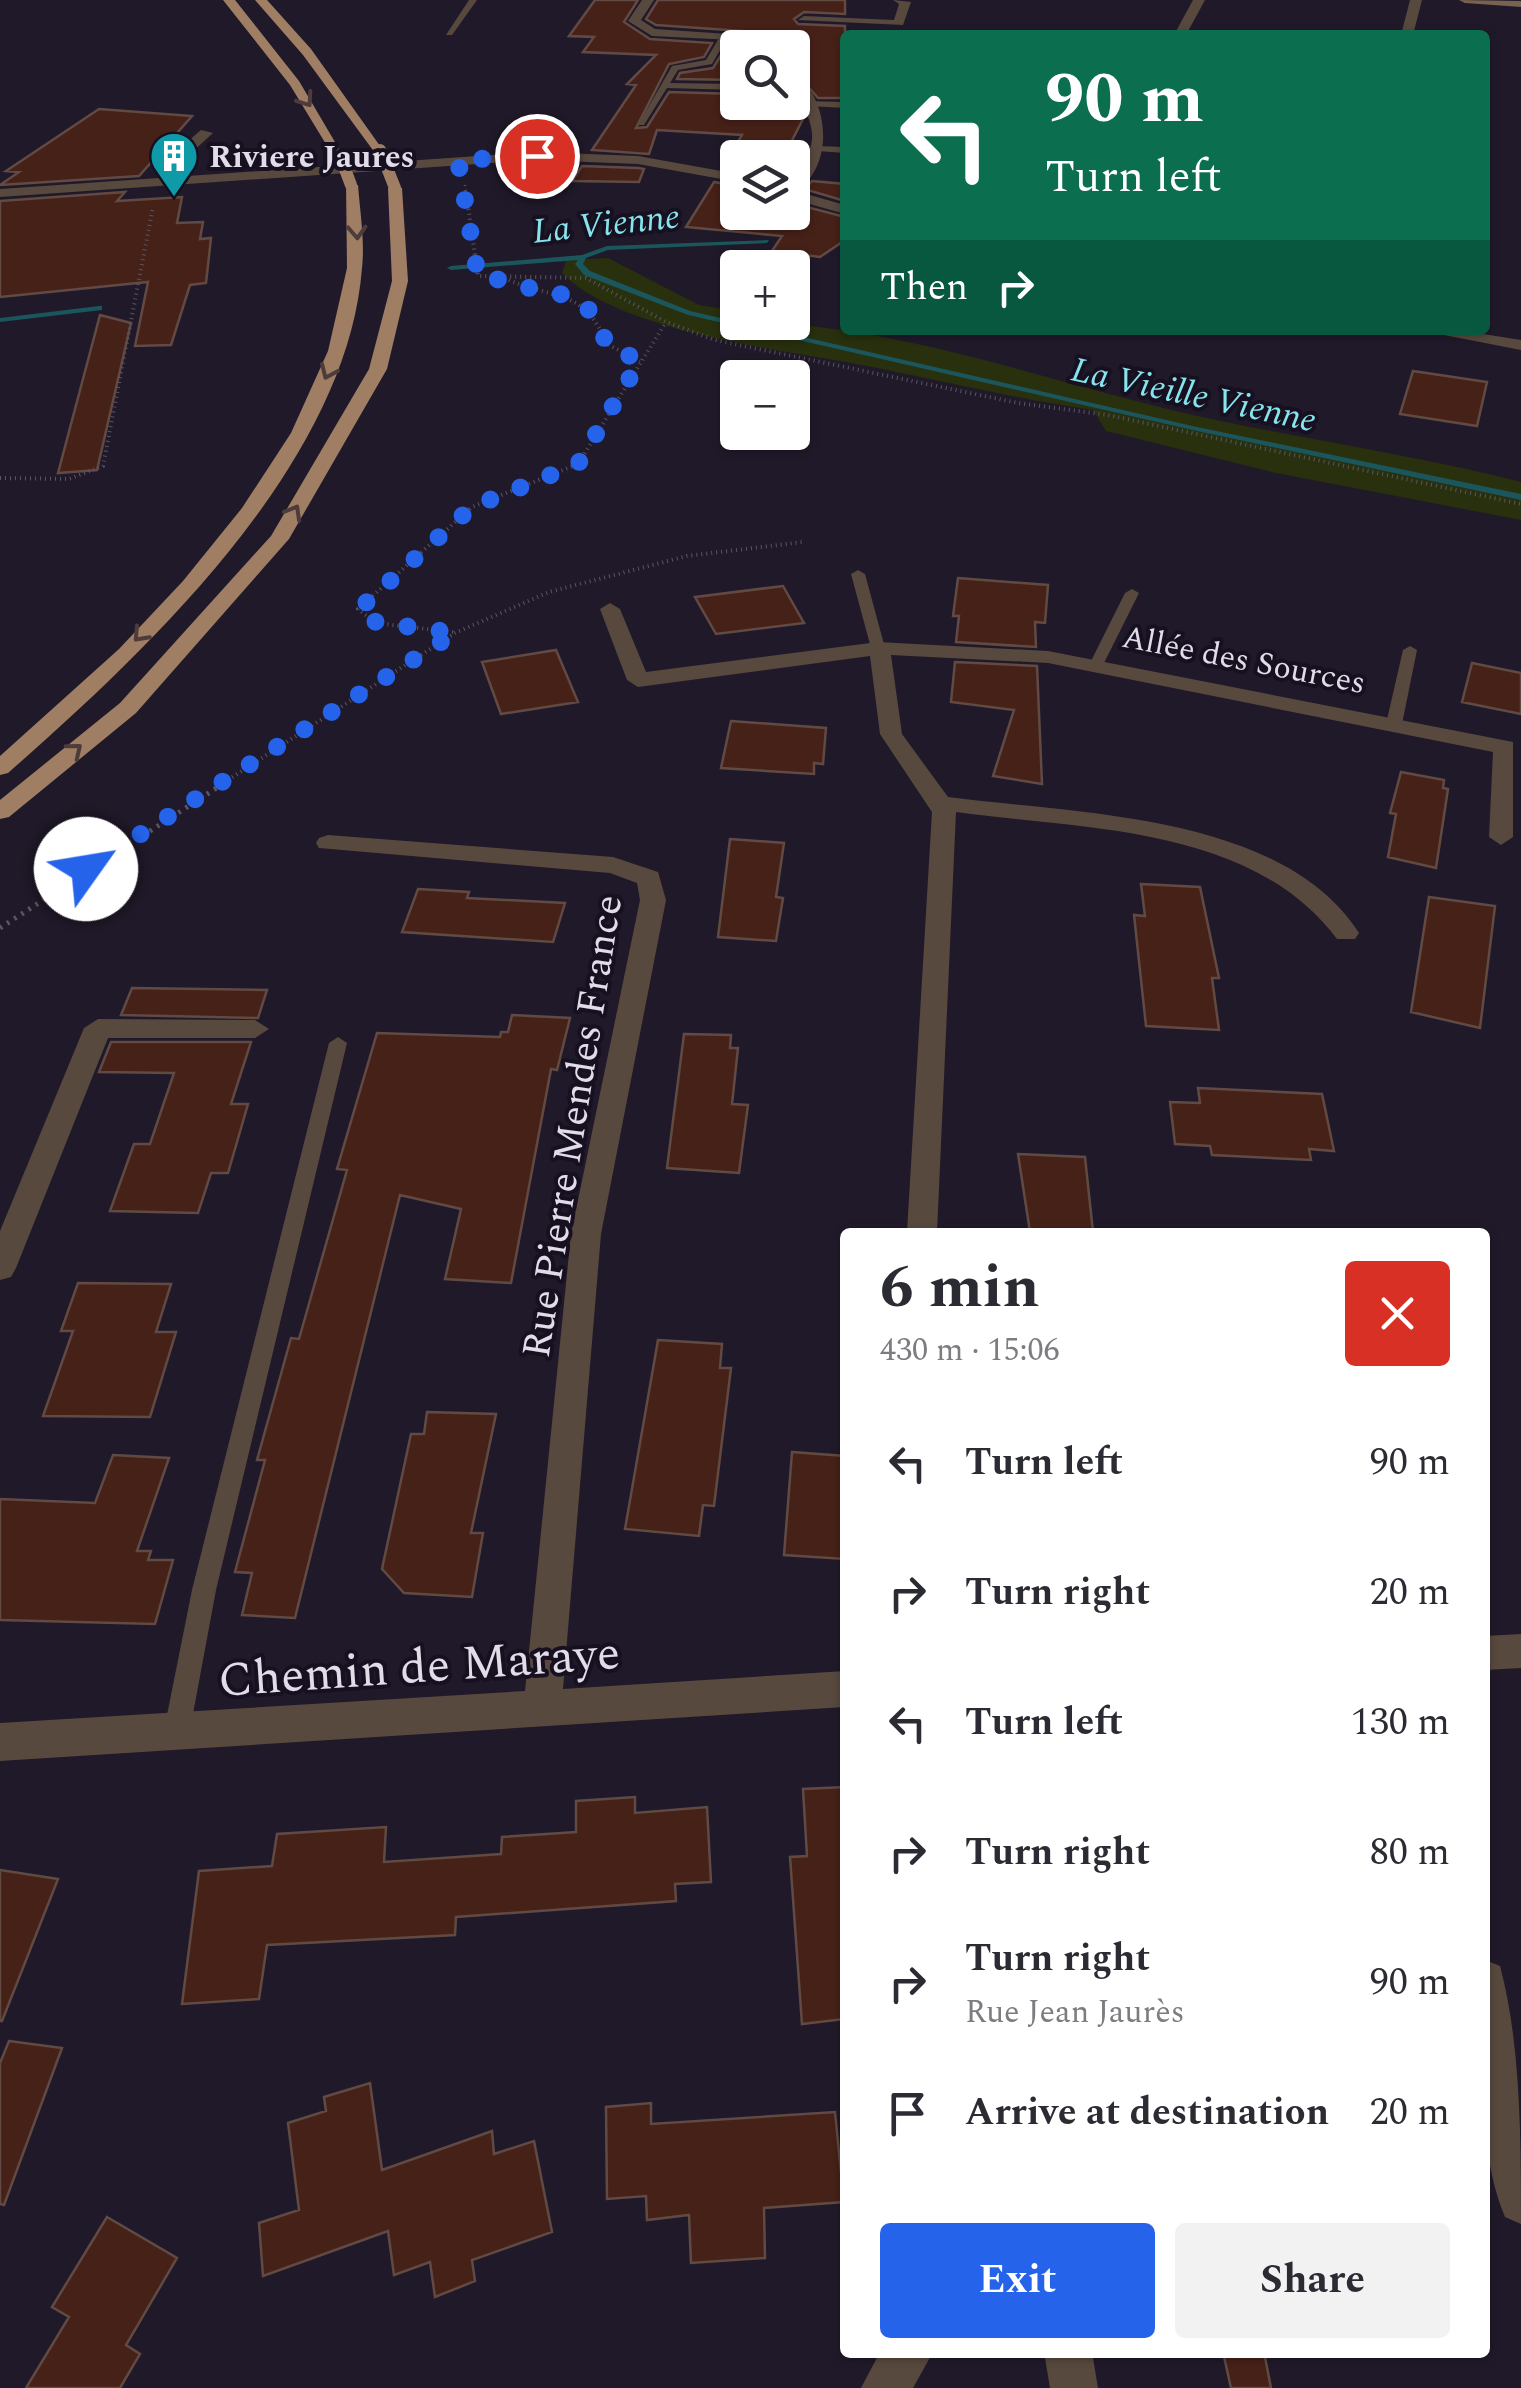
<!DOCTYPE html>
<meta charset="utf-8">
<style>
body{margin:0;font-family:Spectral,serif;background:#f2f2f3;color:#2b2b33;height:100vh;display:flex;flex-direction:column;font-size:38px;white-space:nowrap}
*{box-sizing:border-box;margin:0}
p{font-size:32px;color:#7c7c81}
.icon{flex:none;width:55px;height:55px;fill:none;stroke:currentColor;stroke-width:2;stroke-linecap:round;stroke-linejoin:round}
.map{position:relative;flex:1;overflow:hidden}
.sheet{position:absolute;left:840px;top:1228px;width:650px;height:1130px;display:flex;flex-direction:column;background:#fff;border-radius:10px;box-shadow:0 2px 8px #0004}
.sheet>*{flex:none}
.banner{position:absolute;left:840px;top:30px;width:650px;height:305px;border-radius:10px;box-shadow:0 2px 8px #0004;background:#0b6e4f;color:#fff;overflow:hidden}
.controls{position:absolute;left:720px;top:30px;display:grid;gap:20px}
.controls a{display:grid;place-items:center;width:90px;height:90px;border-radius:10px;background:#fff;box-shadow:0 2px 8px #0004;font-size:50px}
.pin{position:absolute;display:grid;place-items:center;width:85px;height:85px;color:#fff;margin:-42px;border:5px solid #fff;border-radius:50%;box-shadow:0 2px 10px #0007}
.me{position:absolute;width:110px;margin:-55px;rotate:58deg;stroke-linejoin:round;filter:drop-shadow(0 0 8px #0008)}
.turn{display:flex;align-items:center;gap:35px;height:210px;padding:0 40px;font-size:45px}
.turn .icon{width:130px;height:130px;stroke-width:2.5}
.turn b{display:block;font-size:70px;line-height:85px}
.then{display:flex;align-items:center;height:95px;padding:0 40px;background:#0003;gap:20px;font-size:38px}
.round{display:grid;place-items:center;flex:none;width:105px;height:105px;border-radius:10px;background:#f2f2f3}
.headline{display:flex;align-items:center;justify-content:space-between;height:170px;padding:0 40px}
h1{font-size:60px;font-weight:700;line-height:75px}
.button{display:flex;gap:20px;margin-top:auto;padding:20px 40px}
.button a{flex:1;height:115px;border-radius:10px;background:#2563eb;color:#fff;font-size:40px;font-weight:700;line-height:115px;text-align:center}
.button a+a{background:#f2f2f3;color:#2b2b33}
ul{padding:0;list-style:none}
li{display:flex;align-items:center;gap:30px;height:130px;padding:0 40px}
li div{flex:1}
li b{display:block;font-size:38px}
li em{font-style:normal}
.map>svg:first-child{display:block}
.green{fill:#28300e}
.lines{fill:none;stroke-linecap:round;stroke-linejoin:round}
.stream{fill:#1a565b;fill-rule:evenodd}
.building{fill:#462118;stroke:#614a44;stroke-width:2.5}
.path-far2{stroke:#5b5463;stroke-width:2.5;stroke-dasharray:1 4;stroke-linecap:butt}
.path-far1{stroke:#5b5463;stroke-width:4;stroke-dasharray:1 4;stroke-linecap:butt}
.path{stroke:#5b5463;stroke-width:5;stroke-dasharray:2.5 6;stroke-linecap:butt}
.service{fill:#58493e;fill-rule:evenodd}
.minor{fill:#58493e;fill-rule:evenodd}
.tertiary{fill:#58493e;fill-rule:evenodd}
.secondary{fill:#796250;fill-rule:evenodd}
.trunk{fill:#9f7e64;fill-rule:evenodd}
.trunk-bridge{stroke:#9f7e64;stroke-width:12}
.oneway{stroke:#4d3c3b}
.route{stroke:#2563eb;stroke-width:18;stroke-dasharray:0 32.4}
.labels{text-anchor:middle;stroke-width:8;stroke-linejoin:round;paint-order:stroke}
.far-poi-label{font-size:32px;font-weight:bold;fill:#e1dce8;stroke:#171020;text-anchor:start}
.far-street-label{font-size:32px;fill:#e1dce8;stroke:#171020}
.far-water-label{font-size:35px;font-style:italic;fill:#86e4ed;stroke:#171020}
.street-label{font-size:40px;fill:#e1dce8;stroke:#171020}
.near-street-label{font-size:48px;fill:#e1dce8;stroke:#171020}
</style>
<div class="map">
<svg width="1521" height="2388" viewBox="0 0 1521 2388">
<rect width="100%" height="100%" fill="#201929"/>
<!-- green -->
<path class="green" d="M608 258 699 305 737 311 738 322C887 322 1033 377 1180 412 1293 438 1408 453 1521 482V520L1276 473 1106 431 1093 410C1017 399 943 381 867 366 785 350 619 332 562 273L566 260Z"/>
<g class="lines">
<!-- stream -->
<path class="stream" d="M769 240 767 243 608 250 586 258 583 264 590 271 690 311 1197 427 1521 494V500L1197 431 688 315 584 275 575 264 578 260 451 270 447 268 451 266 582 255 607 246Z
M99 306H102V310L0 322V318Z"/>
</g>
<!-- building -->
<path class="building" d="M595 0H638L624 22 650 39 712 43 704 57 669 64 636 128 647 127 669 92 738 94V102H792V92L804 117 783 158H738V170L723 167 742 135 657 130 649 154 592 150 636 85 627 84 656 55 583 52 594 37 569 36Z
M658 0H845V14L804 12 794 19 798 24 845 26V98H818L792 68V48H738V80L677 79 680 73 713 68 728 44 794 47 804 40 800 35 656 25 646 19Z
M99 109 192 116 139 176 0 185 19 172 6 171Z
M582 166 638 168 644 169 639 182 572 181Z
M812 181 845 184V201L804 189Z
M714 182 738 186V212H792V203L845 217V240L820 257 772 251 782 236 686 227Z
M125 192 117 201 182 197 177 223 203 222 200 239 211 238 206 283 190 285 171 345 135 346 148 282 0 297V201Z
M100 315 131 323 97 470 58 473Z
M1413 371 1487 382 1477 426 1400 414Z
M958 578 1048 585 1045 623 1035 622 1036 647 956 642 959 616H953Z
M783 586 804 623 716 634 695 597Z
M556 650 578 702 501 714 482 662Z
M955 662 1037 666 1042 784 993 776 1014 710 951 702Z
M1472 663 1521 673V714L1462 702Z
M731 721 826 728 823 764 814 763V774L721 768Z
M1401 772 1444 780 1443 788 1448 789 1436 868 1388 857 1396 814 1390 813Z
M730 839 784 843 776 897 783 898 776 941 718 937Z
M1141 884 1200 887 1219 978H1212L1219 1030 1146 1026 1134 915 1145 916Z
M418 889 469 892 467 898 565 903 553 942 402 932Z
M1429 897 1495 906 1480 1028 1411 1012Z
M132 988 267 990 258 1018 121 1015Z
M512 1015 570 1018 557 1070 551 1069 511 1283 445 1279 461 1209 400 1195 295 1618 242 1615 252 1573 235 1572 265 1460H257L291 1338 299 1339 347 1170 337 1169 377 1033 500 1037 501 1032H508Z
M684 1034 731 1035 730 1048H738L732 1104 748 1105 739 1173 667 1168Z
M111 1042H251L231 1104H248L228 1173H211L198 1213 110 1211 134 1144H150L174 1073 99 1072Z
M1198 1088 1322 1094 1334 1151 1309 1149 1311 1160 1212 1155 1210 1146 1175 1144 1170 1102 1200 1103Z
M1018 1154 1085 1157 1093 1232H1030Z
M78 1283 171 1284 156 1332H176L150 1417 43 1416 73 1331H61Z
M658 1340 722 1344 720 1368H731L714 1506 703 1505 699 1536 625 1529Z
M427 1412 496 1414 471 1533H483L472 1597 404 1593 382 1569 411 1434H424Z
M792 1452 845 1456V1559L784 1555Z
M113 1455 169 1458 137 1551H151L148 1560H173L155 1624 0 1620V1499L95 1503Z
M845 1787V2019L802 2024 790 1857 807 1856 803 1789Z
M635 1797V1813L707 1807 711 1882 675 1884 676 1901 456 1917 455 1935 267 1945 259 1999 182 2004 199 1871 272 1866 277 1834 386 1827 384 1862 501 1854 502 1837 576 1832V1801Z
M0 1870 58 1879 2 2021H0Z
M9 2041 62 2048 4 2205 0 2204V2063Z
M370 2083 382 2170 492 2131 494 2154 534 2141 552 2232 472 2260 475 2281 435 2297 430 2262 394 2275 388 2231 263 2276 259 2223 299 2210 288 2123 326 2111 324 2097Z
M651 2103V2124L835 2112 844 2202 764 2208 765 2258 691 2263 689 2215 647 2220 646 2196 607 2199 606 2107Z
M107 2217 177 2258 126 2345 140 2354 120 2388H26L69 2317 52 2307Z
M1223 2352H1264L1271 2388H1231Z"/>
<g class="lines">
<!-- path-far2 -->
<path class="path-far2" d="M465 185 467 201"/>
<!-- path-far1 -->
<path class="path-far1" d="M467 199 478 276 586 278 666 322 715 340 1018 403 1108 415 1521 504
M504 278C552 300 584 287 607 344L640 361
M0 478 69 479 103 466 153 207
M453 632 376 623 358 609 472 507 578 464 666 322
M228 780 455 633 549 592 687 556 803 542"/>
<!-- path -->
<path class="path" d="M0 928 232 778"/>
<!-- service -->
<path class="service" d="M469 0H477L452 35H446Z
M722 33 729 35 712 64 678 70 670 83 738 84V90L667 88 644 125H638L672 66 706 60Z
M806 101 845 102V108L809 106Z
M815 146 845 147V153L818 151Z
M858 570 865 574 885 648 883 651 871 648 851 574Z
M1132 589 1139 593 1103 665 1091 668 1089 665 1125 593Z
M1410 646 1417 650 1402 724 1394 729 1386 724 1403 650Z
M338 1037 347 1043 216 1590 190 1730 186 1739 177 1742 168 1739 164 1730 192 1590 329 1043Z"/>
<!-- minor -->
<path class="minor" d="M642 0H654L641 20 655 29 800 39 794 43 652 36 628 21Z
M893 0 911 2 903 25 798 20 804 16 894 20 899 4Z
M1193 0H1205L1186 35H1174Z
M1410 0H1422L1413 35H1401Z
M792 71C831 98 836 169 792 194 792 172 814 157 812 133 810 110 792 95 792 71Z
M201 130 213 133 190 154 172 184H162L179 149Z
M610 603 620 609 646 672 878 642 1048 651 1513 742V837L1501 845 1489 837 1493 752 1048 663 891 655 902 734 948 797C1076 814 1282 813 1359 933L1355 939H1337C1251 825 1085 830 956 812L937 1232H907L932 812 880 734 870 656 638 687 627 680 600 609Z
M328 835 613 857 658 872 666 900 601 1234 563 1689 845 1671V1707L0 1761V1723L525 1691 571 1234 640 900 637 883 610 873 319 848 316 843 319 838Z
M98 1019 255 1020 269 1029 255 1038H108L16 1268 11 1277 0 1280V1231L84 1028Z
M1521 1634V1668L1485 1670V1636Z
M1485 1960 1500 1966C1521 2044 1521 2141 1521 2224L1505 2217C1473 2140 1485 2042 1485 1960Z
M880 2352H933L913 2388H861Z
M1044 2352H1092L1098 2388H1050Z"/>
<!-- tertiary -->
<path class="tertiary" d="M537 152 638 156 738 174V182L638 164 537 160 0 197V189Z
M792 190 845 205V214L792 199Z
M1418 330H1458L1521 340V350Z"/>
<!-- secondary -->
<path class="secondary" d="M1459 0 1521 1V7L1465 3Z"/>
<!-- trunk -->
<path class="trunk" d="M223 0H235L299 81 345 159H335L290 85Z
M255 0H267L311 49 385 153H375L303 55Z
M346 182 358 185C360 212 365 241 362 268 347 464 147 651 8 773L0 775V756L119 649 183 581 242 508 291 433 328 351 347 268Z
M395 184 402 188 408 281 387 369 289 539 136 713 9 817 0 819V800L120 703 271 536 369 369 392 281 388 188Z"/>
<!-- trunk-bridge -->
<path class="trunk-bridge" d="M380 150 395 188
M340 156 351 185"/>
</g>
<!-- one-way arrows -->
<defs><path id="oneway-chevron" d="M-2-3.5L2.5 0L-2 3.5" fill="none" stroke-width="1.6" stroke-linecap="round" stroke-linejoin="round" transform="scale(2.5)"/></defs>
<g class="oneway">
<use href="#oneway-chevron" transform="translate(306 100) rotate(55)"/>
<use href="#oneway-chevron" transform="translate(357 232) rotate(87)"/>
<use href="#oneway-chevron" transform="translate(328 372) rotate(114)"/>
<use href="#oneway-chevron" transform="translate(294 512) rotate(-60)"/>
<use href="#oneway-chevron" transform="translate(140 635) rotate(133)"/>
<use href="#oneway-chevron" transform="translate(75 750) rotate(-39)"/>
</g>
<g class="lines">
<!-- route -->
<path class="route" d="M86 869 455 633 376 622 358 610 472 507 578 464 640 361 606 344C593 297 568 294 524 287 506 283 500 278 478 276L458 160 537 156"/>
</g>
<!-- icons -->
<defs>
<g id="building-pin" transform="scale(2.5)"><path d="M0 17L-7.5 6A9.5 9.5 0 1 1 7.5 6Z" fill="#0f9aa8" stroke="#171020"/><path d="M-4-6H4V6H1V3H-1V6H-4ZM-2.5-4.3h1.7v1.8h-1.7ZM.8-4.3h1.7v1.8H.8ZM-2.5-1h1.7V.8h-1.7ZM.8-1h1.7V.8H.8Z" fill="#fff"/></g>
</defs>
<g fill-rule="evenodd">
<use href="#building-pin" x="174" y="156"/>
</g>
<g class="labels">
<!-- far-poi labels -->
<g class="far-poi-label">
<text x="209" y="167">Riviere Jaures</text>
</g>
<!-- far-street labels -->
<g class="far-street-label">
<text transform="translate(1244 659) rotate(11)" y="11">Allée des Sources</text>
</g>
<!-- far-water labels -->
<g class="far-water-label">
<text transform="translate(606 223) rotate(-6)" y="12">La Vienne</text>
<text transform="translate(1194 394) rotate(12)" y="12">La Vieille Vienne</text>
</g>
<!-- street labels -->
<g class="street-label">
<text transform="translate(571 1126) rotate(-81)" y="14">Rue Pierre Mendes France</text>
</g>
<!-- near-street labels -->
<g class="near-street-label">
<text transform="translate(419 1665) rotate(-4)" y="17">Chemin de Maraye</text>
</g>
</g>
</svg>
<div class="controls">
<a><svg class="icon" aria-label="search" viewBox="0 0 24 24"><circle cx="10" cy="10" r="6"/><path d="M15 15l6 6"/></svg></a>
<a><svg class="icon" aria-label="layers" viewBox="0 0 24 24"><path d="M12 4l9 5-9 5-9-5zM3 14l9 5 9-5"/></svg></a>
<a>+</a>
<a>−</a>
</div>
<div class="pin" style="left:537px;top:156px;background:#d93025"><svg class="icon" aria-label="arrive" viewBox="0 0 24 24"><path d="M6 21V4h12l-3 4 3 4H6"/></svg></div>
<svg class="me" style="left:86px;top:869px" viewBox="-20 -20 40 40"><circle r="19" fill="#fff"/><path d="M0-13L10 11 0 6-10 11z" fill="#2563eb"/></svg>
<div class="banner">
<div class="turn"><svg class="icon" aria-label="left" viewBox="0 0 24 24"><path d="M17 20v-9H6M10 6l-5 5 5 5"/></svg><div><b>90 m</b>Turn left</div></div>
<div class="then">Then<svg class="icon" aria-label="right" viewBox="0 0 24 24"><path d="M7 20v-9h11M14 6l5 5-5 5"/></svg></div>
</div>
<section class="sheet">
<div class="headline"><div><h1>6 min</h1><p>430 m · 15:06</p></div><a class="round" style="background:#d93025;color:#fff"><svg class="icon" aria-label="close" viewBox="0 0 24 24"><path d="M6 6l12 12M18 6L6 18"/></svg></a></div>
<ul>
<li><svg class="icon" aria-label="left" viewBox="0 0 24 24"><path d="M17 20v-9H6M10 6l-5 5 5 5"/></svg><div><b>Turn left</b></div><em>90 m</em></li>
<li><svg class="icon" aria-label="right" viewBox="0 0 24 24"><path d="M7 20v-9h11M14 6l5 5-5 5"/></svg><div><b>Turn right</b></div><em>20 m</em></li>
<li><svg class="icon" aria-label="left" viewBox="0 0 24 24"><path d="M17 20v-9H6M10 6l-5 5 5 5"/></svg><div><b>Turn left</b></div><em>130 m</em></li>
<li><svg class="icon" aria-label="right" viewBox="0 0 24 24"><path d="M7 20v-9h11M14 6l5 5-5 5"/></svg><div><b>Turn right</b></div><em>80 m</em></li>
<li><svg class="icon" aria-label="right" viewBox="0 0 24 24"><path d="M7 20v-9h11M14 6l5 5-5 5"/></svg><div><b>Turn right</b><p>Rue Jean Jaurès</p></div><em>90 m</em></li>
<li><svg class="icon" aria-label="arrive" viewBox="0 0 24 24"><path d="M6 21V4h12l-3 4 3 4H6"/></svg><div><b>Arrive at destination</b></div><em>20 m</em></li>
</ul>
<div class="button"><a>Exit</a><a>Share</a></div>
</section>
</div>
